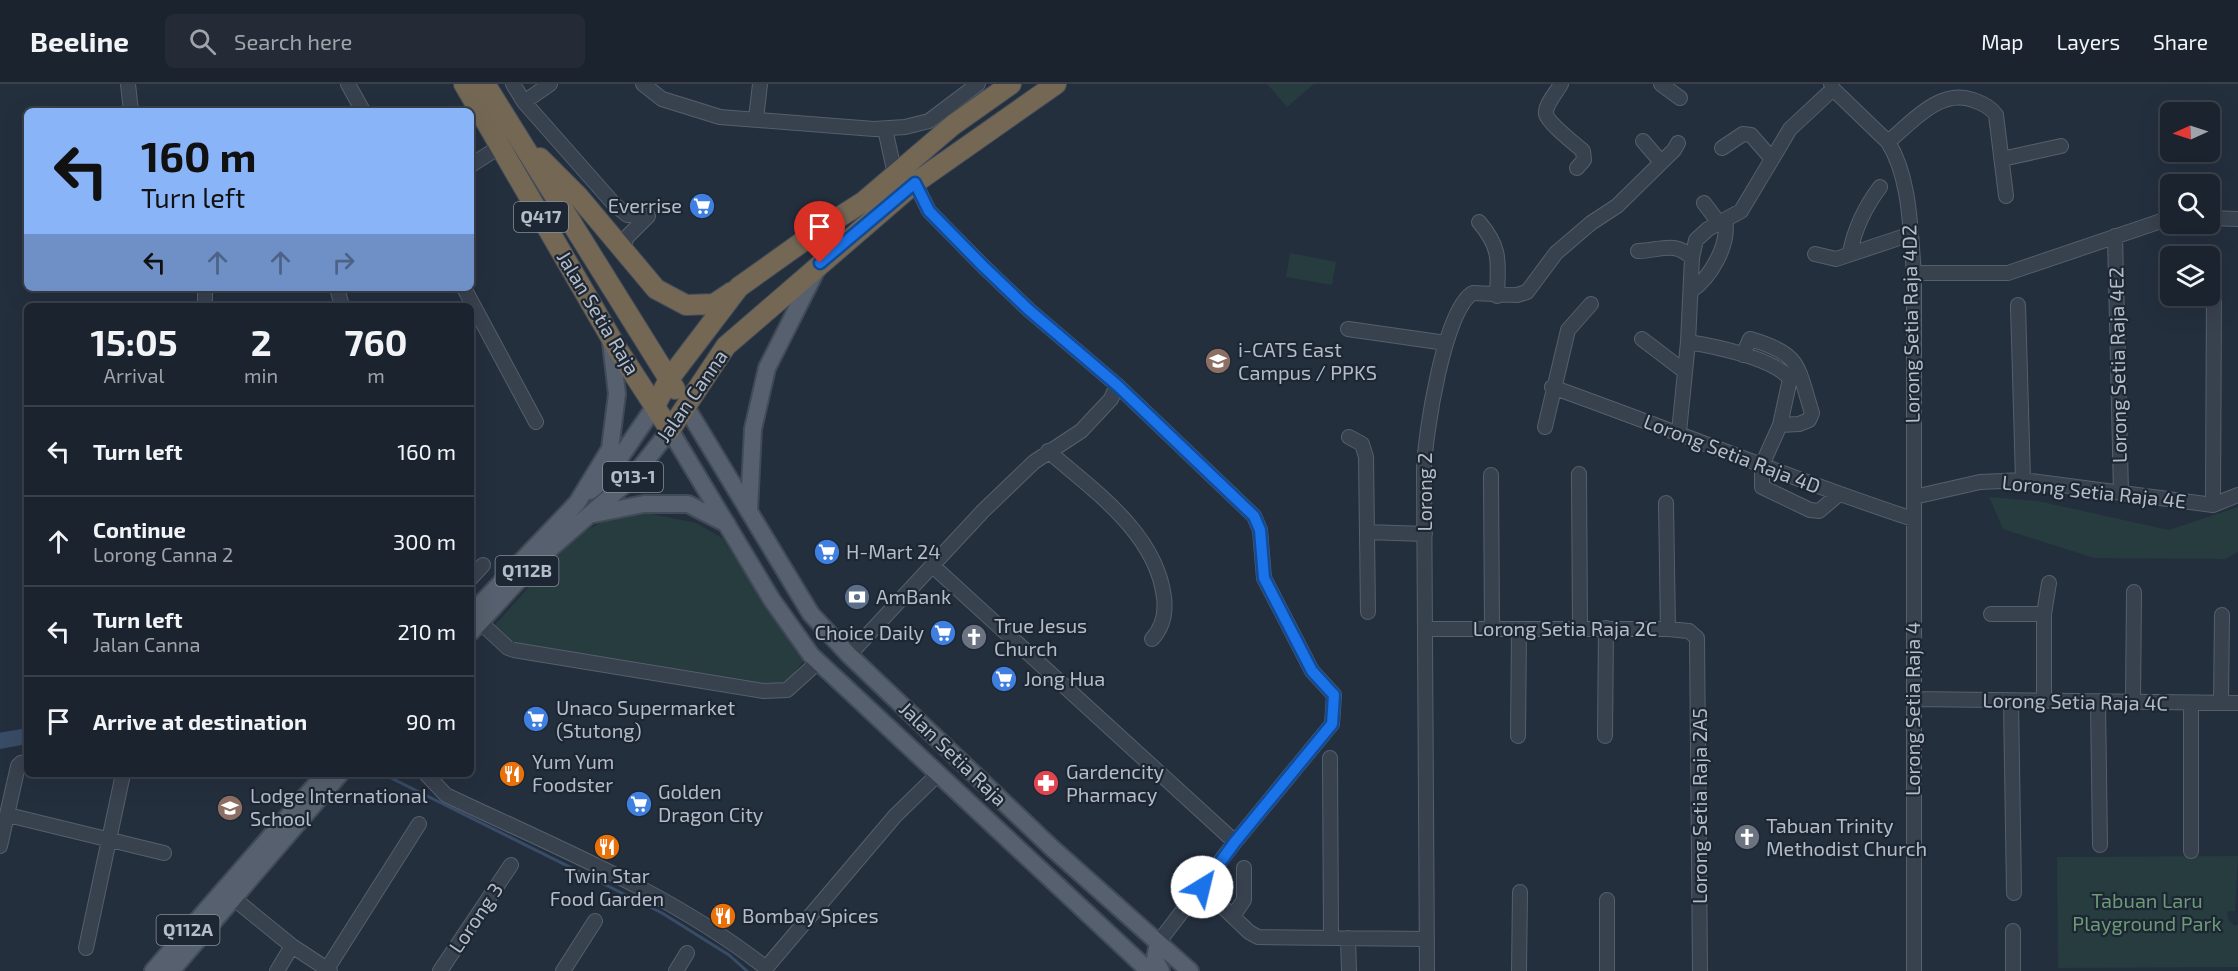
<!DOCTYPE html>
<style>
body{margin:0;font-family:"Exo 2",sans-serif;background:#242b36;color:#f1f3f6;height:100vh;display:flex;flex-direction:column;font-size:22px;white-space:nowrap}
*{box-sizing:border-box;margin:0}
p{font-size:20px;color:#a0a4aa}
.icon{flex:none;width:33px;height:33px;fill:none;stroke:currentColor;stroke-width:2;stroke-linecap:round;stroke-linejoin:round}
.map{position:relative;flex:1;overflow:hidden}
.details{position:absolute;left:24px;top:219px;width:450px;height:474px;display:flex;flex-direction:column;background:#1b232e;border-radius:9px;box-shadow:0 6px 24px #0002,0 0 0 2px #39404a}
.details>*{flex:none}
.guide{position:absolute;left:24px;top:24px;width:450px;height:183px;border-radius:9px;box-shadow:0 6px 24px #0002,0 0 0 2px #39404a;background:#8ab4f8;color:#111;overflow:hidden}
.needle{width:39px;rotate:267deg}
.fabs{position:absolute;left:2160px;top:18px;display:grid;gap:12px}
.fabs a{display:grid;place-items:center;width:60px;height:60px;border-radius:9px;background:#1b232e;box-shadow:0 6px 24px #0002,0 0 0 2px #39404a;font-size:30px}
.pin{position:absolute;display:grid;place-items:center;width:51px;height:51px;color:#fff;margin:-62px -26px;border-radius:50% 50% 50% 0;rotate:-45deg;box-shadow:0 0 6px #0007}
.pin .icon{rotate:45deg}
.me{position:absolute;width:66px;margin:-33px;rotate:36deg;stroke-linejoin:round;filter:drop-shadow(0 0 4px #0008)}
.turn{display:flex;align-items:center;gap:21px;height:126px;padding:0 18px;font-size:27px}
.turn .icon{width:78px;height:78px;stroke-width:2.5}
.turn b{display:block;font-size:42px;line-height:51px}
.lanes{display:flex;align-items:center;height:57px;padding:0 18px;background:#0003;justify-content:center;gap:30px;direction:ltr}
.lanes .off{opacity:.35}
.eta{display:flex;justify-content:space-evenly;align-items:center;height:102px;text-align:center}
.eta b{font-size:36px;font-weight:700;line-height:42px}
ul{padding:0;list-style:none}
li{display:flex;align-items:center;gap:18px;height:90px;padding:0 18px;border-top:2px solid #39404a}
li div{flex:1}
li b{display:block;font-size:22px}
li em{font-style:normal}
header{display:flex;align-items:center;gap:36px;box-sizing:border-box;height:84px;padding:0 30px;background:#1b232e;border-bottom:2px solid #39404a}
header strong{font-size:28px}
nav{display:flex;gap:33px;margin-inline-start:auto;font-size:21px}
.search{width:420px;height:54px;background:#242b36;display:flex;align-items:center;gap:15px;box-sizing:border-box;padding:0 21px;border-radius:9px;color:#a0a4aa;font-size:22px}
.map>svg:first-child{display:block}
.green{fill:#263c3f}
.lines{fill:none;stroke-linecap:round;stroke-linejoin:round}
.stream{stroke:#394c67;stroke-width:3}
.river{stroke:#394c67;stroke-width:16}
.minor-casing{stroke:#565f6c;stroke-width:16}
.major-casing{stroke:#414a57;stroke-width:20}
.highway-casing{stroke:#434c59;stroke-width:22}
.minor{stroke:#38414e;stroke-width:14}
.major{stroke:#56606e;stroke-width:16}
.highway{stroke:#746855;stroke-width:20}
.route-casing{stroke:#114b97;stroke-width:15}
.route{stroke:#1a73e8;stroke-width:10}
.labels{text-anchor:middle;stroke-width:4.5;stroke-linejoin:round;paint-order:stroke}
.shield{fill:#1d2633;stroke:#878f9c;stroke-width:1.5}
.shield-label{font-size:18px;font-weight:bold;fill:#b4bcc9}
.poi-label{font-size:20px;fill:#b4bcc9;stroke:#1d2633;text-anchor:start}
.street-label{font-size:20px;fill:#b4bcc9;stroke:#1d2633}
.park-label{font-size:20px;fill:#6b9a76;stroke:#1d2633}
</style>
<header>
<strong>Beeline</strong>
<div class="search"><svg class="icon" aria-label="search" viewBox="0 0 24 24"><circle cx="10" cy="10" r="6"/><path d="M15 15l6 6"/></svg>Search here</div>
<nav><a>Map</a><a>Layers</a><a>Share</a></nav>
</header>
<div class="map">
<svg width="2238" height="887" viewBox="0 0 2238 887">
<rect width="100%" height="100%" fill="#242f3e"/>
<!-- green -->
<path class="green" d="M1267 0H1314L1287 23Z
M1290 169 1336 178 1332 201 1286 193Z
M1989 413 2038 417 2169 446 2238 423V468L2225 475 2094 474 2003 445Z
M642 428 696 439 722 454 804 576 789 596 768 602 519 559 508 556 493 543 573 454 607 435Z
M2238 772 2235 827H2227L2228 835 2235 842 2238 840V883L2058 884 2057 773Z"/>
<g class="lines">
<!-- stream -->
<path class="stream" d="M383 690 662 829 729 871 747 887"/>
<!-- river -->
<path class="river" d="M0 657 27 652"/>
<!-- minor casing -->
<g class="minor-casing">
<path id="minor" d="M128 0 131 27
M348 0 363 27
M513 0 524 18 614 120 627 131 648 132
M643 0 662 15 720 33 874 45 905 43 929 37 978 0
M1561 0C1557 8 1545 20 1546 30 1548 39 1575 60 1583 67L1584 76 1577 84
M1661 0 1680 14
M1831 0 1833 5 1888 58C1911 95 1910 147 1914 189V887
M524 18 550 0
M756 35 760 0
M885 45 895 90
M1643 57 1661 78
M1888 58C1912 38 1940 4 1973 16 1982 19 1991 23 1996 31L2006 112
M1722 64 1743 50 1751 51 1772 75
M2002 75 2061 62
M471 81 501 62
M915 99 929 127 983 182 1029 226 1117 301 1254 432 1260 446 1264 494 1312 587 1334 611 1332 640 1235 758 1158 859
M1704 119 1719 139
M2210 134 2238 135
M1479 138C1502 165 1498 178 1497 212
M2115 152 2121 409
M624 166 626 154 648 132
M1638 167C1659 167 1675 156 1692 174
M1850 168C1855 144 1865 123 1880 103
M1815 170 1836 175 1911 150
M1914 189H2008L2170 134
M337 204 342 222
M464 204 536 338
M1691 207C1710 194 1730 161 1725 136
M2018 221 2023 396
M205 222V204
M1348 245 1446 259
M1642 255 1684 287
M1688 258C1713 262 1774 274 1790 295L1780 341 1762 381V403L1810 426 1819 427 1838 411
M1743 271 1750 255C1802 270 1797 282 1812 329L1809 336 1799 340 1780 341
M1552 303C1673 346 1791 395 1913 435
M1545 343 1568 246 1591 220
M1679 348 1688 258 1692 174 1696 156 1708 145 1741 127 1790 45 1833 5
M1349 353 1362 360 1366 373 1368 528
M1048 367C1093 406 1156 449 1164 513 1166 529 1163 543 1152 555
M1579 390 1580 544
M1491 391 1492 544
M1914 413 1980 398 2023 396 2213 421 2238 411
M1666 419 1668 545
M2213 421 2214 201
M1367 448 1425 450
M934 483 1235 758
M471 494 483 481
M1991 530H2044
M480 538 508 564 514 566 764 607 787 606 818 578
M1426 545H1668L1689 547 1697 554 1700 887
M849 571 983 427 1034 378 1081 347 1111 315 1117 301
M1913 615 2238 619
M2011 617 2014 809
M2044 617V530L2049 499
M2098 618 2100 761
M2133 618 2134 508
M2191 619V767
M2221 619 2222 531
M1518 652 1519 545
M1605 652 1606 544
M1330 674 1331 853
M426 690 446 711C555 763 671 809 766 884L895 732 937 691
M8 731 164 769
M0 762 18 682 21 679 27 678
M1202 803 1249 848 1258 853 1427 855
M227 809 292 862 330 887
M1607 816V887
M1233 832 1244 816V784
M2013 847V887
M1348 854 1349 887
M86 864 123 690
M327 885 419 740
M277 887 292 862
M440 887 511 781
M563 887 595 837
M676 887 687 869
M1427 887 1424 385C1425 351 1444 225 1473 209L1517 211 1527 208 1556 169 1591 139 1617 122 1674 66 1678 59
M1519 887 1520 808"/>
</g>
<!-- major casing -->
<g class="major-casing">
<path id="major" d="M686 323 811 530 849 571 1052 764 1190 887
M590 407 606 394 655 322
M749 426 753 345 767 284 817 185
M589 431 644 420H688L727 440
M471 530 577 419 610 365 617 310 611 258
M471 548 535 478 633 393 670 346 772 516 811 571 1149 887
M1158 859 1155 875 1161 887
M153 887 325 690
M171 887 340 690"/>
</g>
<!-- highway casing -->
<g class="highway-casing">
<path id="highway" d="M464 0 618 266 670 346 726 262 915 99 1056 0
M485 0 675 305
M540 74 578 112 656 205 686 221 714 220 732 208
M655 322 669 295 739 203 819 146 863 118 953 41 1011 0"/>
</g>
<!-- minor -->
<use href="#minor" class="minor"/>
<!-- major -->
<use href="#major" class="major"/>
<!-- highway -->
<use href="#highway" class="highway"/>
</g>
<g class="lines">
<!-- route casing -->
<g class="route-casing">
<path id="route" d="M820 179 915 99 929 127 983 182 1029 226 1117 301 1254 432 1260 446 1264 494 1312 587 1334 611 1332 640 1235 758 1202 803"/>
</g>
<!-- route -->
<use href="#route" class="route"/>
</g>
<!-- icons -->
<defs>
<g id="supermarket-disc" transform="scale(1.35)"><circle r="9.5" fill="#3f7fe0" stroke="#1d2633"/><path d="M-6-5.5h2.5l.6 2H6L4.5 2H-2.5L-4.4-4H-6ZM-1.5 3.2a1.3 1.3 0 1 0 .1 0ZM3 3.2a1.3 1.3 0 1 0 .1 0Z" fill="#fff"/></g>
<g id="university-disc" transform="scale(1.35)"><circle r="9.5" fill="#8d6e63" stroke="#1d2633"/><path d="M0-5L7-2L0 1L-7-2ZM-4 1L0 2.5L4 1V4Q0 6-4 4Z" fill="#fff"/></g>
<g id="bank-disc" transform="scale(1.35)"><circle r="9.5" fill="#5c6f8a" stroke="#1d2633"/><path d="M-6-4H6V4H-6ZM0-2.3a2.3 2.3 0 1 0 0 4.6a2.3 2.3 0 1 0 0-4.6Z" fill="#fff"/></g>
<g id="church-disc" transform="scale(1.35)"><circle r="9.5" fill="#6b7280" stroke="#1d2633"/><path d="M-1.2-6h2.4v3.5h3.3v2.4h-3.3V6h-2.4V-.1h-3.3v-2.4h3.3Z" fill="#fff"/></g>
<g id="restaurant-disc" transform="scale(1.35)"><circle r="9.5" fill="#e8710a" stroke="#1d2633"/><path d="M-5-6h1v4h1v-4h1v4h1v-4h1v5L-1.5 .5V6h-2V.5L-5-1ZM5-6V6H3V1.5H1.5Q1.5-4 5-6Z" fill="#fff"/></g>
<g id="pharmacy-disc" transform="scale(1.35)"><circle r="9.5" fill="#e0444e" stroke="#1d2633"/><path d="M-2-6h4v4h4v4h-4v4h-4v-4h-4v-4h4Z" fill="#fff"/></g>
<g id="school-disc" transform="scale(1.35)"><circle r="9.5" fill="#8d6e63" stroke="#1d2633"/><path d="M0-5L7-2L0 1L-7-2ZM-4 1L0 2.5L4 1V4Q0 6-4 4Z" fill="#fff"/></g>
</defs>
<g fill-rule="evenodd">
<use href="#supermarket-disc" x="702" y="122"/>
<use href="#university-disc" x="1218" y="277"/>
<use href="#supermarket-disc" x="827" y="468"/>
<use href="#bank-disc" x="857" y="513"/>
<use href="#supermarket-disc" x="943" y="549"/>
<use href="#church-disc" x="974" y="553"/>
<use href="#supermarket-disc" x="1004" y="595"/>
<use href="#supermarket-disc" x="536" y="635"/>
<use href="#restaurant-disc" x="512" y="690"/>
<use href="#pharmacy-disc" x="1046" y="699"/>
<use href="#supermarket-disc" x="639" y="720"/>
<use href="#school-disc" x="230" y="724"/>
<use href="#church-disc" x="1747" y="753"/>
<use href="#restaurant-disc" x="607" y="763"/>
<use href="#restaurant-disc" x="723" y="832"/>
</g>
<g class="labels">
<!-- shield labels -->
<g class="shield">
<rect x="514" y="118" width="54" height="30" rx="4.5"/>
<rect x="603" y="378" width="60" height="30" rx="4.5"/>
<rect x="495.5" y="472" width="63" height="30" rx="4.5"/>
<rect x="156.5" y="831" width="63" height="30" rx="4.5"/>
</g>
<g class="shield-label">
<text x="541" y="139">Q417</text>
<text x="633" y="399">Q13-1</text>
<text x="527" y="493">Q112B</text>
<text x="188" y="852">Q112A</text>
</g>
<!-- poi labels -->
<g class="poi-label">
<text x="682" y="129" text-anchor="end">Everrise</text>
<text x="1238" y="273">i-CATS East<tspan x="1238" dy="23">Campus / PPKS</tspan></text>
<text x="846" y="475">H-Mart 24</text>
<text x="876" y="520">AmBank</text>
<text x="994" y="549">True Jesus<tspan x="994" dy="23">Church</tspan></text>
<text x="924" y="556" text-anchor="end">Choice Daily</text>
<text x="1024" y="602">Jong Hua</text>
<text x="556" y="631">Unaco Supermarket<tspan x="556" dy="23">(Stutong)</tspan></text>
<text x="532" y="685">Yum Yum<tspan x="532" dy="23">Foodster</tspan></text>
<text x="1066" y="695">Gardencity<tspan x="1066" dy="23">Pharmacy</tspan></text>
<text x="658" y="715">Golden<tspan x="658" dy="23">Dragon City</tspan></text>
<text x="250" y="719">Lodge International<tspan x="250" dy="23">School</tspan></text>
<text x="1766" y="749">Tabuan Trinity<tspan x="1766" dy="23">Methodist Church</tspan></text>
<text x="607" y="799" text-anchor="middle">Twin Star<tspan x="607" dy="23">Food Garden</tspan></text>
<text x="742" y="839">Bombay Spices</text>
</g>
<!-- street labels -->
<g class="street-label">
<text transform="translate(598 229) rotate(59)" y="7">Jalan Setia Raja</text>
<text transform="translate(1911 240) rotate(-91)" y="7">Lorong Setia Raja 4D2</text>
<text transform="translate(2118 281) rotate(-91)" y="7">Lorong Setia Raja 4E2</text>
<text transform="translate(692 312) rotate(-55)" y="7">Jalan Canna</text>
<text transform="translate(1732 370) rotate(21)" y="7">Lorong Setia Raja 4D</text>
<text transform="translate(1425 408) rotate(-90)" y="7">Lorong 2</text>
<text transform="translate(2094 408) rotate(6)" y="7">Lorong Setia Raja 4E</text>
<text x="1565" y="552">Lorong Setia Raja 2C</text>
<text transform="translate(2075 618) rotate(1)" y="7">Lorong Setia Raja 4C</text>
<text transform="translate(1913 625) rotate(-90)" y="7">Lorong Setia Raja 4</text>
<text transform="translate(953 670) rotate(44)" y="7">Jalan Setia Raja</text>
<text transform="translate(1700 722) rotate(-90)" y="7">Lorong Setia Raja 2A5</text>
<text transform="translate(476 834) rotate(-56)" y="7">Lorong 3</text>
</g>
<!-- park labels -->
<g class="park-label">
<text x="2147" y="824">Tabuan Laru<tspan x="2147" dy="23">Playground Park</tspan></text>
</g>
</g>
</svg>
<div class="fabs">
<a><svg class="needle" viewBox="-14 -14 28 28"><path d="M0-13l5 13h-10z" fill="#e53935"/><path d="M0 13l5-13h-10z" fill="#a0a4aa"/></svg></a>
<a><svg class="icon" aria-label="search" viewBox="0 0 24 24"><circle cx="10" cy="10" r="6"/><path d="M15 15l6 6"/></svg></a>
<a><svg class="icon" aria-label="layers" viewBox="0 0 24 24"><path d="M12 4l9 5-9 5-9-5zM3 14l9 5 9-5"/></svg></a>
</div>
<div class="pin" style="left:820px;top:179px;background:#d93025"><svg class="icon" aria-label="arrive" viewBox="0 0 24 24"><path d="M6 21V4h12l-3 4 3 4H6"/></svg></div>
<svg class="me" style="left:1202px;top:803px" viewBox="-20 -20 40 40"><circle r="19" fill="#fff"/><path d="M0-13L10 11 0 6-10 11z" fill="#1a73e8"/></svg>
<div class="guide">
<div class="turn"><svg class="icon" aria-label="left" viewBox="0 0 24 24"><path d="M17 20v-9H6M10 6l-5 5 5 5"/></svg><div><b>160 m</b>Turn left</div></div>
<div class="lanes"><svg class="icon" aria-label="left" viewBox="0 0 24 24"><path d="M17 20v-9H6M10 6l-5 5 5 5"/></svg><svg class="icon off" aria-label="ahead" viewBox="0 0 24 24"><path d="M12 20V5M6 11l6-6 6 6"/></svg><svg class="icon off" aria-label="ahead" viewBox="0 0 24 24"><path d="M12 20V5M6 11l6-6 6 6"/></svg><svg class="icon off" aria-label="right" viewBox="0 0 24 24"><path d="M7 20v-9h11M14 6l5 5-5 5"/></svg></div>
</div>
<section class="details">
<div class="eta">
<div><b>15:05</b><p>Arrival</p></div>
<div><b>2</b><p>min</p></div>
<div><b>760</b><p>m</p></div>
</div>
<ul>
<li><svg class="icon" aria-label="left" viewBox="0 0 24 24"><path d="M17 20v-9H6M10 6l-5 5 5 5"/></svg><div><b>Turn left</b></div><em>160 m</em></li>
<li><svg class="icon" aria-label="ahead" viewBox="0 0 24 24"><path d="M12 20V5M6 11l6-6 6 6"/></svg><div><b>Continue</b><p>Lorong Canna 2</p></div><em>300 m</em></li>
<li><svg class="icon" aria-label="left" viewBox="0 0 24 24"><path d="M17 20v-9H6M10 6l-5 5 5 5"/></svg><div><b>Turn left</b><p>Jalan Canna</p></div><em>210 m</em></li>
<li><svg class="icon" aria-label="arrive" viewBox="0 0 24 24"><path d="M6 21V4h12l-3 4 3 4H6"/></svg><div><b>Arrive at destination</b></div><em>90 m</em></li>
</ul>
</section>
</div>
